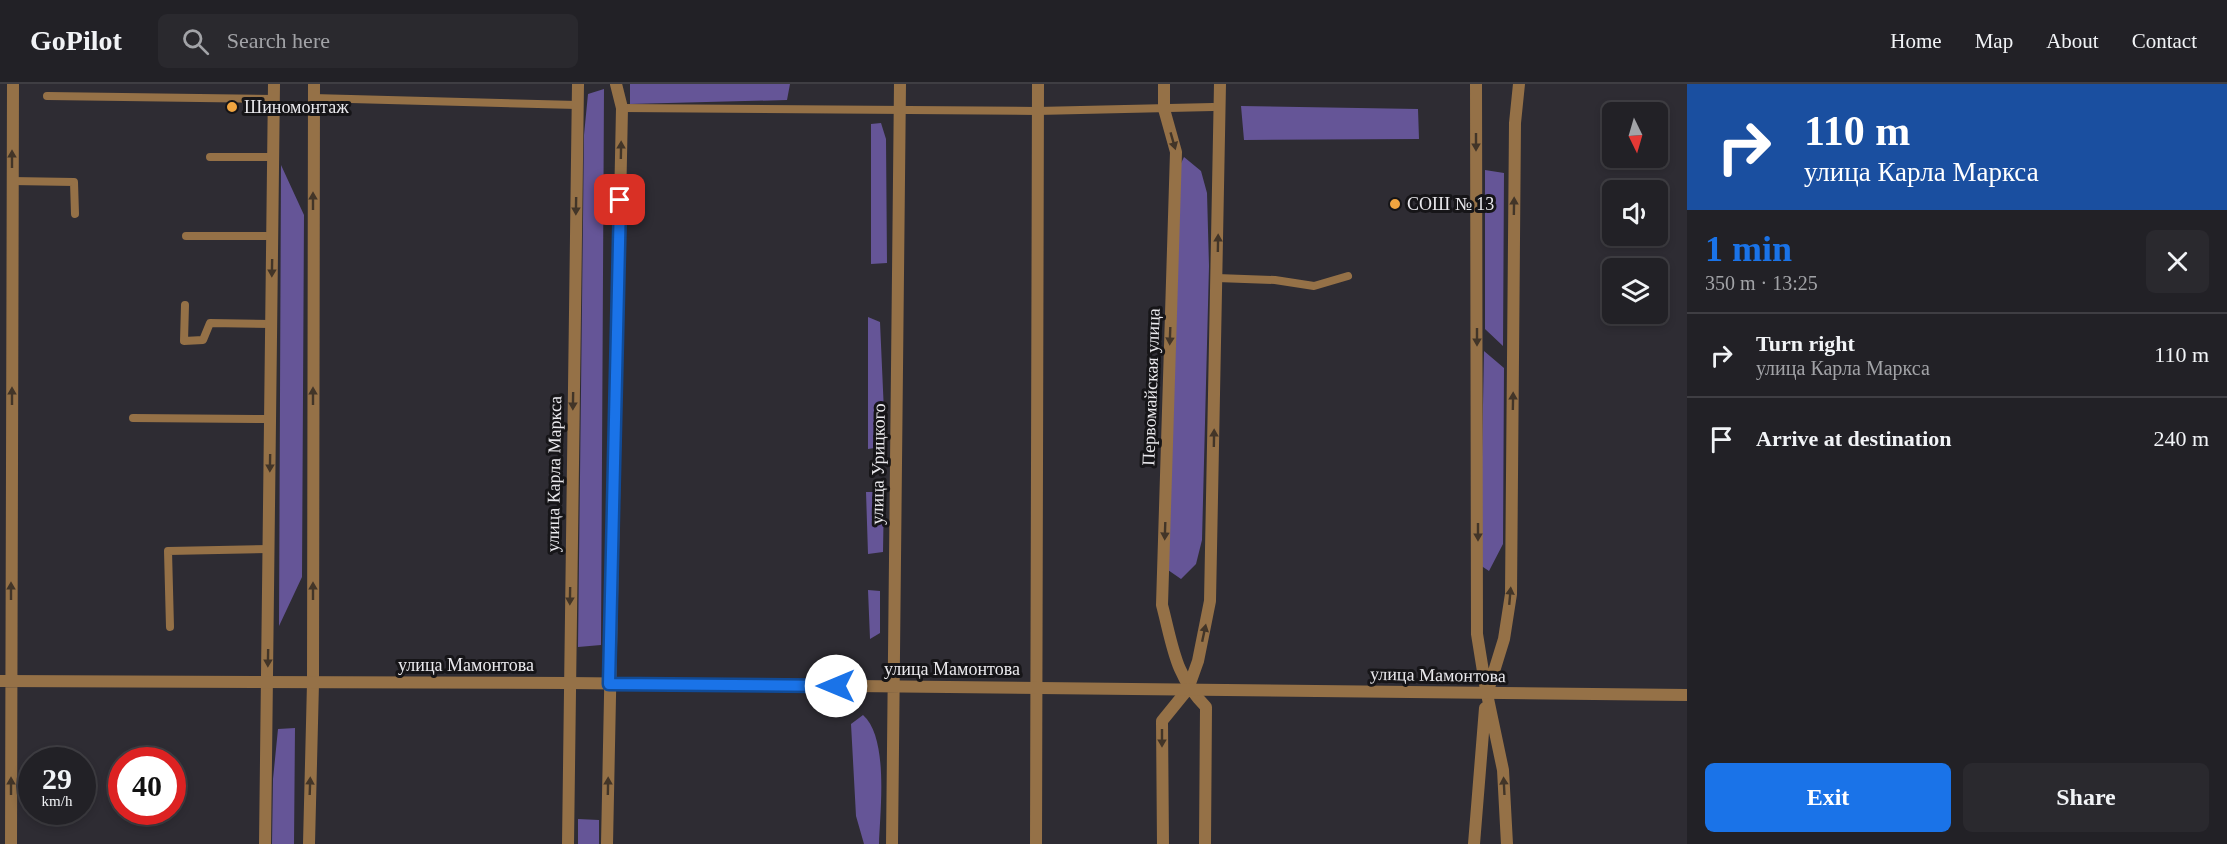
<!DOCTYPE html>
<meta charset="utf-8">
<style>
body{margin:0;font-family:"Times New Roman",serif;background:#2a292e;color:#f1f3f6;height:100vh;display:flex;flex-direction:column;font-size:22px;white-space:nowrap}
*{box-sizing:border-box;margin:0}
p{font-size:20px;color:#a2a3a7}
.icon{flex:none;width:33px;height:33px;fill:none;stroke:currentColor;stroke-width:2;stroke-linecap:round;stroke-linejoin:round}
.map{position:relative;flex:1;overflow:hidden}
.side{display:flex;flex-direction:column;background:#222126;width:540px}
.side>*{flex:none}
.banner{background:#1a4fa0;color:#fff;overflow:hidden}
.needle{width:39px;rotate:175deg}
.buttons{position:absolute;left:1602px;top:18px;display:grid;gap:12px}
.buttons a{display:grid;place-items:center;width:66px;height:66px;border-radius:9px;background:#222126;box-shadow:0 3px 9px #0003,0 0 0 2px #3f3e43;font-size:30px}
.speed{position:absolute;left:18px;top:663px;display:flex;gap:12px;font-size:30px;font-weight:700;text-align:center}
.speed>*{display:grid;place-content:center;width:78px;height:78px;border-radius:50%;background:#222126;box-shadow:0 3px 9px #0003,0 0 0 2px #3f3e43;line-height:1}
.speed small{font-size:15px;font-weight:400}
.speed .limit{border:9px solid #d22;background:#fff;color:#111}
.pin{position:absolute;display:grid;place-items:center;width:51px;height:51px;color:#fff;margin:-26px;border-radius:12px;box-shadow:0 3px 9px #0006}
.me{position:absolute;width:66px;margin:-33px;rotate:270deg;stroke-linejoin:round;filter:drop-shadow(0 0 4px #0008)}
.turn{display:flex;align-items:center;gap:21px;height:126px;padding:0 18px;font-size:27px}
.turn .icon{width:78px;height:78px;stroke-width:2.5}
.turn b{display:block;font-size:42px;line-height:51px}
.round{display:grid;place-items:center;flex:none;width:63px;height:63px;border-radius:9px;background:#2a292e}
.head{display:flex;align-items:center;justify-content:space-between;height:102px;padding:0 18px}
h1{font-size:36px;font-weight:700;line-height:45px;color:#1a73e8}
.primary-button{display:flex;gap:12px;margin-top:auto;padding:12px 18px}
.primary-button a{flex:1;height:69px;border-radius:9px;background:#1a73e8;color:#fff;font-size:24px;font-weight:700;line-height:69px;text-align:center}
.primary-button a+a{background:#2a292e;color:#f1f3f6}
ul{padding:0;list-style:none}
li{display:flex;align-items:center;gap:18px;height:84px;padding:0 18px;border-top:2px solid #3f3e43}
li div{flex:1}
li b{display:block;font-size:22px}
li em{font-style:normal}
header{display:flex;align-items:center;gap:36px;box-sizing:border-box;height:84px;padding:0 30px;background:#222126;border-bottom:2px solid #3f3e43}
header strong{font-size:28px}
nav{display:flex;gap:33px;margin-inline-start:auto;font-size:21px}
.search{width:420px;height:54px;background:#2a292e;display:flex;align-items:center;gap:15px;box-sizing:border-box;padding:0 21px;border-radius:9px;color:#a2a3a7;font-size:22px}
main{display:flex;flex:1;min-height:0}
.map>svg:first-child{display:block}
.forest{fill:#655597}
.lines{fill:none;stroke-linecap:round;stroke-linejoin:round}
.service{stroke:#957147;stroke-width:8}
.minor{stroke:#957147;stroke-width:12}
.tertiary{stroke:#957147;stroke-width:12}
.oneway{fill:#423528}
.route-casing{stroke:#114b97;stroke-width:15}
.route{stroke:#1a73e8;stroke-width:10}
.poi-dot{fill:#f1a540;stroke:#161518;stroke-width:2}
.labels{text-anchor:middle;stroke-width:6;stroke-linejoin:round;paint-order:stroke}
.poi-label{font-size:18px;fill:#eae9ed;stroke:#161518;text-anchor:start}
.street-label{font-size:18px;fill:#eae9ed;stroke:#161518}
</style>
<header>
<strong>GoPilot</strong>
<div class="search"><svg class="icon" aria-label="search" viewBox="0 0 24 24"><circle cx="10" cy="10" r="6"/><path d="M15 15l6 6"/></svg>Search here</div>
<nav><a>Home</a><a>Map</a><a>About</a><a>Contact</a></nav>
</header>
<main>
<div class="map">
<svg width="1687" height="760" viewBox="0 0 1687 760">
<rect width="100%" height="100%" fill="#2e2c33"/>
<!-- forest -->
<path class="forest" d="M630 0H790L787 16 630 20Z
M604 5 601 561 578 563 584 51 588 10Z
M1241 22 1418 25 1419 55 1244 56Z
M881 39 886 55 887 179 871 180V40Z
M1184 73 1201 87 1207 109 1209 182 1202 456 1196 480 1181 495 1168 486 1176 90Z
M281 81 304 131 302 493 279 542Z
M1485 86 1504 89 1503 262 1485 245Z
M868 233 880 238 885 351 881 363 868 365Z
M1484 267 1504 284 1503 460 1489 487 1480 481Z
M866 408H884L883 468 868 470Z
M868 506 880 507V549L870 555Z
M863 631C889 654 880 727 879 760H864L856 732 851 640Z
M295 644 294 760H272L273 695 278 645Z
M578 735 599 736V760H578Z"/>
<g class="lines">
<!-- service -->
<path class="service" d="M47 12 274 15
M313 14 577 21
M622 24 1037 27 1213 23
M210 73H273
M12 97 74 98 75 130
M186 152H272
M1217 194 1275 196 1314 202 1348 192
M185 221 184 257 203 256 210 239 271 240
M133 334 270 335
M170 543 168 467 269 465"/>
<!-- minor -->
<path class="minor" d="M1164 0V25L1176 68 1162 521C1173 563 1175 592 1206 623L1205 760
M1476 0 1477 550 1486 606
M265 760 274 0
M309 760 313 599 314 0
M568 760 578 0
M607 760 622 24 616 0
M1036 760 1038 0
M1163 760 1162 637 1188 605 1198 577 1210 517 1220 0
M1474 760 1485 624
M1507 760 1503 686 1487 610 1504 555 1511 510 1515 39 1519 0"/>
<!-- tertiary -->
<path class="tertiary" d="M0 597 568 599 1687 611
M11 760 13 0
M892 760 900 0"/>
</g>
<!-- one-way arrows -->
<defs><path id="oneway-solid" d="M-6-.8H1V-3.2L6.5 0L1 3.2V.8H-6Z" transform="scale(1.5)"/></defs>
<g class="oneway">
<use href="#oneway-solid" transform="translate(1173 57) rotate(74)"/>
<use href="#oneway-solid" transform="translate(1476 58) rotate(90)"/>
<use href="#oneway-solid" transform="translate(621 66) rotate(-89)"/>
<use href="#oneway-solid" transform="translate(12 75) rotate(-90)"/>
<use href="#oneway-solid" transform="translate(313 117) rotate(-90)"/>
<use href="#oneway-solid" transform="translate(576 122) rotate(91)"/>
<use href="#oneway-solid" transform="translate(1514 122) rotate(-89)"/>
<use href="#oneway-solid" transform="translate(1218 159) rotate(-89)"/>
<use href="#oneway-solid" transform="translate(272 184) rotate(91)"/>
<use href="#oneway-solid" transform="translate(1170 252) rotate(92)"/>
<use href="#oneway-solid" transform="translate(1477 253) rotate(90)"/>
<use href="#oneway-solid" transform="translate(12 312) rotate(-90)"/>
<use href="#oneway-solid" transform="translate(313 312) rotate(-90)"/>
<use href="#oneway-solid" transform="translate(573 317) rotate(91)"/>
<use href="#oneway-solid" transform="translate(1513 317) rotate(-89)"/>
<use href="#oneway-solid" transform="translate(1214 354) rotate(-89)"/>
<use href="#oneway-solid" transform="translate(270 379) rotate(91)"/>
<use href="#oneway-solid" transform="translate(1165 447) rotate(92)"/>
<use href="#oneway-solid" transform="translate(1478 448) rotate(90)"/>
<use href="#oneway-solid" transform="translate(11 507) rotate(-90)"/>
<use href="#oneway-solid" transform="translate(313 507) rotate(-90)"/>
<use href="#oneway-solid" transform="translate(570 512) rotate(91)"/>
<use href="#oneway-solid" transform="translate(1510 512) rotate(-85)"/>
<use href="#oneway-solid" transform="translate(1204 549) rotate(-78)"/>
<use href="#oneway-solid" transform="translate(268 574) rotate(91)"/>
<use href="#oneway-solid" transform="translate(1162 654) rotate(90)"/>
<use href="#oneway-solid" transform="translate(11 702) rotate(-90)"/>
<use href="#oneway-solid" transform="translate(310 702) rotate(-88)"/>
<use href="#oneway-solid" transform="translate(608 702) rotate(-89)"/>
<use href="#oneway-solid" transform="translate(1504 702) rotate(-93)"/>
</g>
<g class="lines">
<!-- route casing -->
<g class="route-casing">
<path id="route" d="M620 116 609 600 836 602"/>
</g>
<!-- route -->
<use href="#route" class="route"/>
</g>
<!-- markers -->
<g class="poi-dot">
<circle cx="232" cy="23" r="6"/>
<circle cx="1395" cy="120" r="6"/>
</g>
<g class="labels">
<!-- poi labels -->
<g class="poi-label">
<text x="244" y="29">Шиномонтаж</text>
<text x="1407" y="126">СОШ № 13</text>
</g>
<!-- street labels -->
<g class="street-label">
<text transform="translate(1151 303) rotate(-88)" y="6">Первомайская улица</text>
<text transform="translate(878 380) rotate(-89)" y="6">улица Урицкого</text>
<text transform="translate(554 390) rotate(-89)" y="6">улица Карла Маркса</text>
<text x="466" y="587">улица Мамонтова</text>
<text x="952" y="591">улица Мамонтова</text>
<text transform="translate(1438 591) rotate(1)" y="6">улица Мамонтова</text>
</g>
</g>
</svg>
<div class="buttons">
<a><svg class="needle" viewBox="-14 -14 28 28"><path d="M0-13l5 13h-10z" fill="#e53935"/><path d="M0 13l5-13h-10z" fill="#a2a3a7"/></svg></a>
<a><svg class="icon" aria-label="sound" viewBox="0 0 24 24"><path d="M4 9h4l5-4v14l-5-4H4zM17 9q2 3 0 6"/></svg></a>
<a><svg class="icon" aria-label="layers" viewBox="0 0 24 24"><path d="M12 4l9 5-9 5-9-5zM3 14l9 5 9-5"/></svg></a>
</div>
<div class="speed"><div>29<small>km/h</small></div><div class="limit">40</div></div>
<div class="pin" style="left:620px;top:116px;background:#d93025"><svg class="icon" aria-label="arrive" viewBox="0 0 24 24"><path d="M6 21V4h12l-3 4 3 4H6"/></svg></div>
<svg class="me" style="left:836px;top:602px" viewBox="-20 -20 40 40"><circle r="19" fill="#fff"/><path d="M0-13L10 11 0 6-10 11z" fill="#1a73e8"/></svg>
</div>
<section class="side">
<div class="banner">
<div class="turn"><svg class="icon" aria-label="right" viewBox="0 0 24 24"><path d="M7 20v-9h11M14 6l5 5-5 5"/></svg><div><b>110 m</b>улица Карла Маркса</div></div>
</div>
<div class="head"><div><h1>1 min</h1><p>350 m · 13:25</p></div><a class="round"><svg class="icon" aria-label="close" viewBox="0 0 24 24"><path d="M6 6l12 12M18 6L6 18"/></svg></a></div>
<ul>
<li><svg class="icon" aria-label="right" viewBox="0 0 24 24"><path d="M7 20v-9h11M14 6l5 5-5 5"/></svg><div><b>Turn right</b><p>улица Карла Маркса</p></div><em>110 m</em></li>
<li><svg class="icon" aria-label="arrive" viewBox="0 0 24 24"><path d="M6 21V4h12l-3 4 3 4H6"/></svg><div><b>Arrive at destination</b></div><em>240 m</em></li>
</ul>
<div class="primary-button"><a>Exit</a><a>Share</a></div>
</section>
</main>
